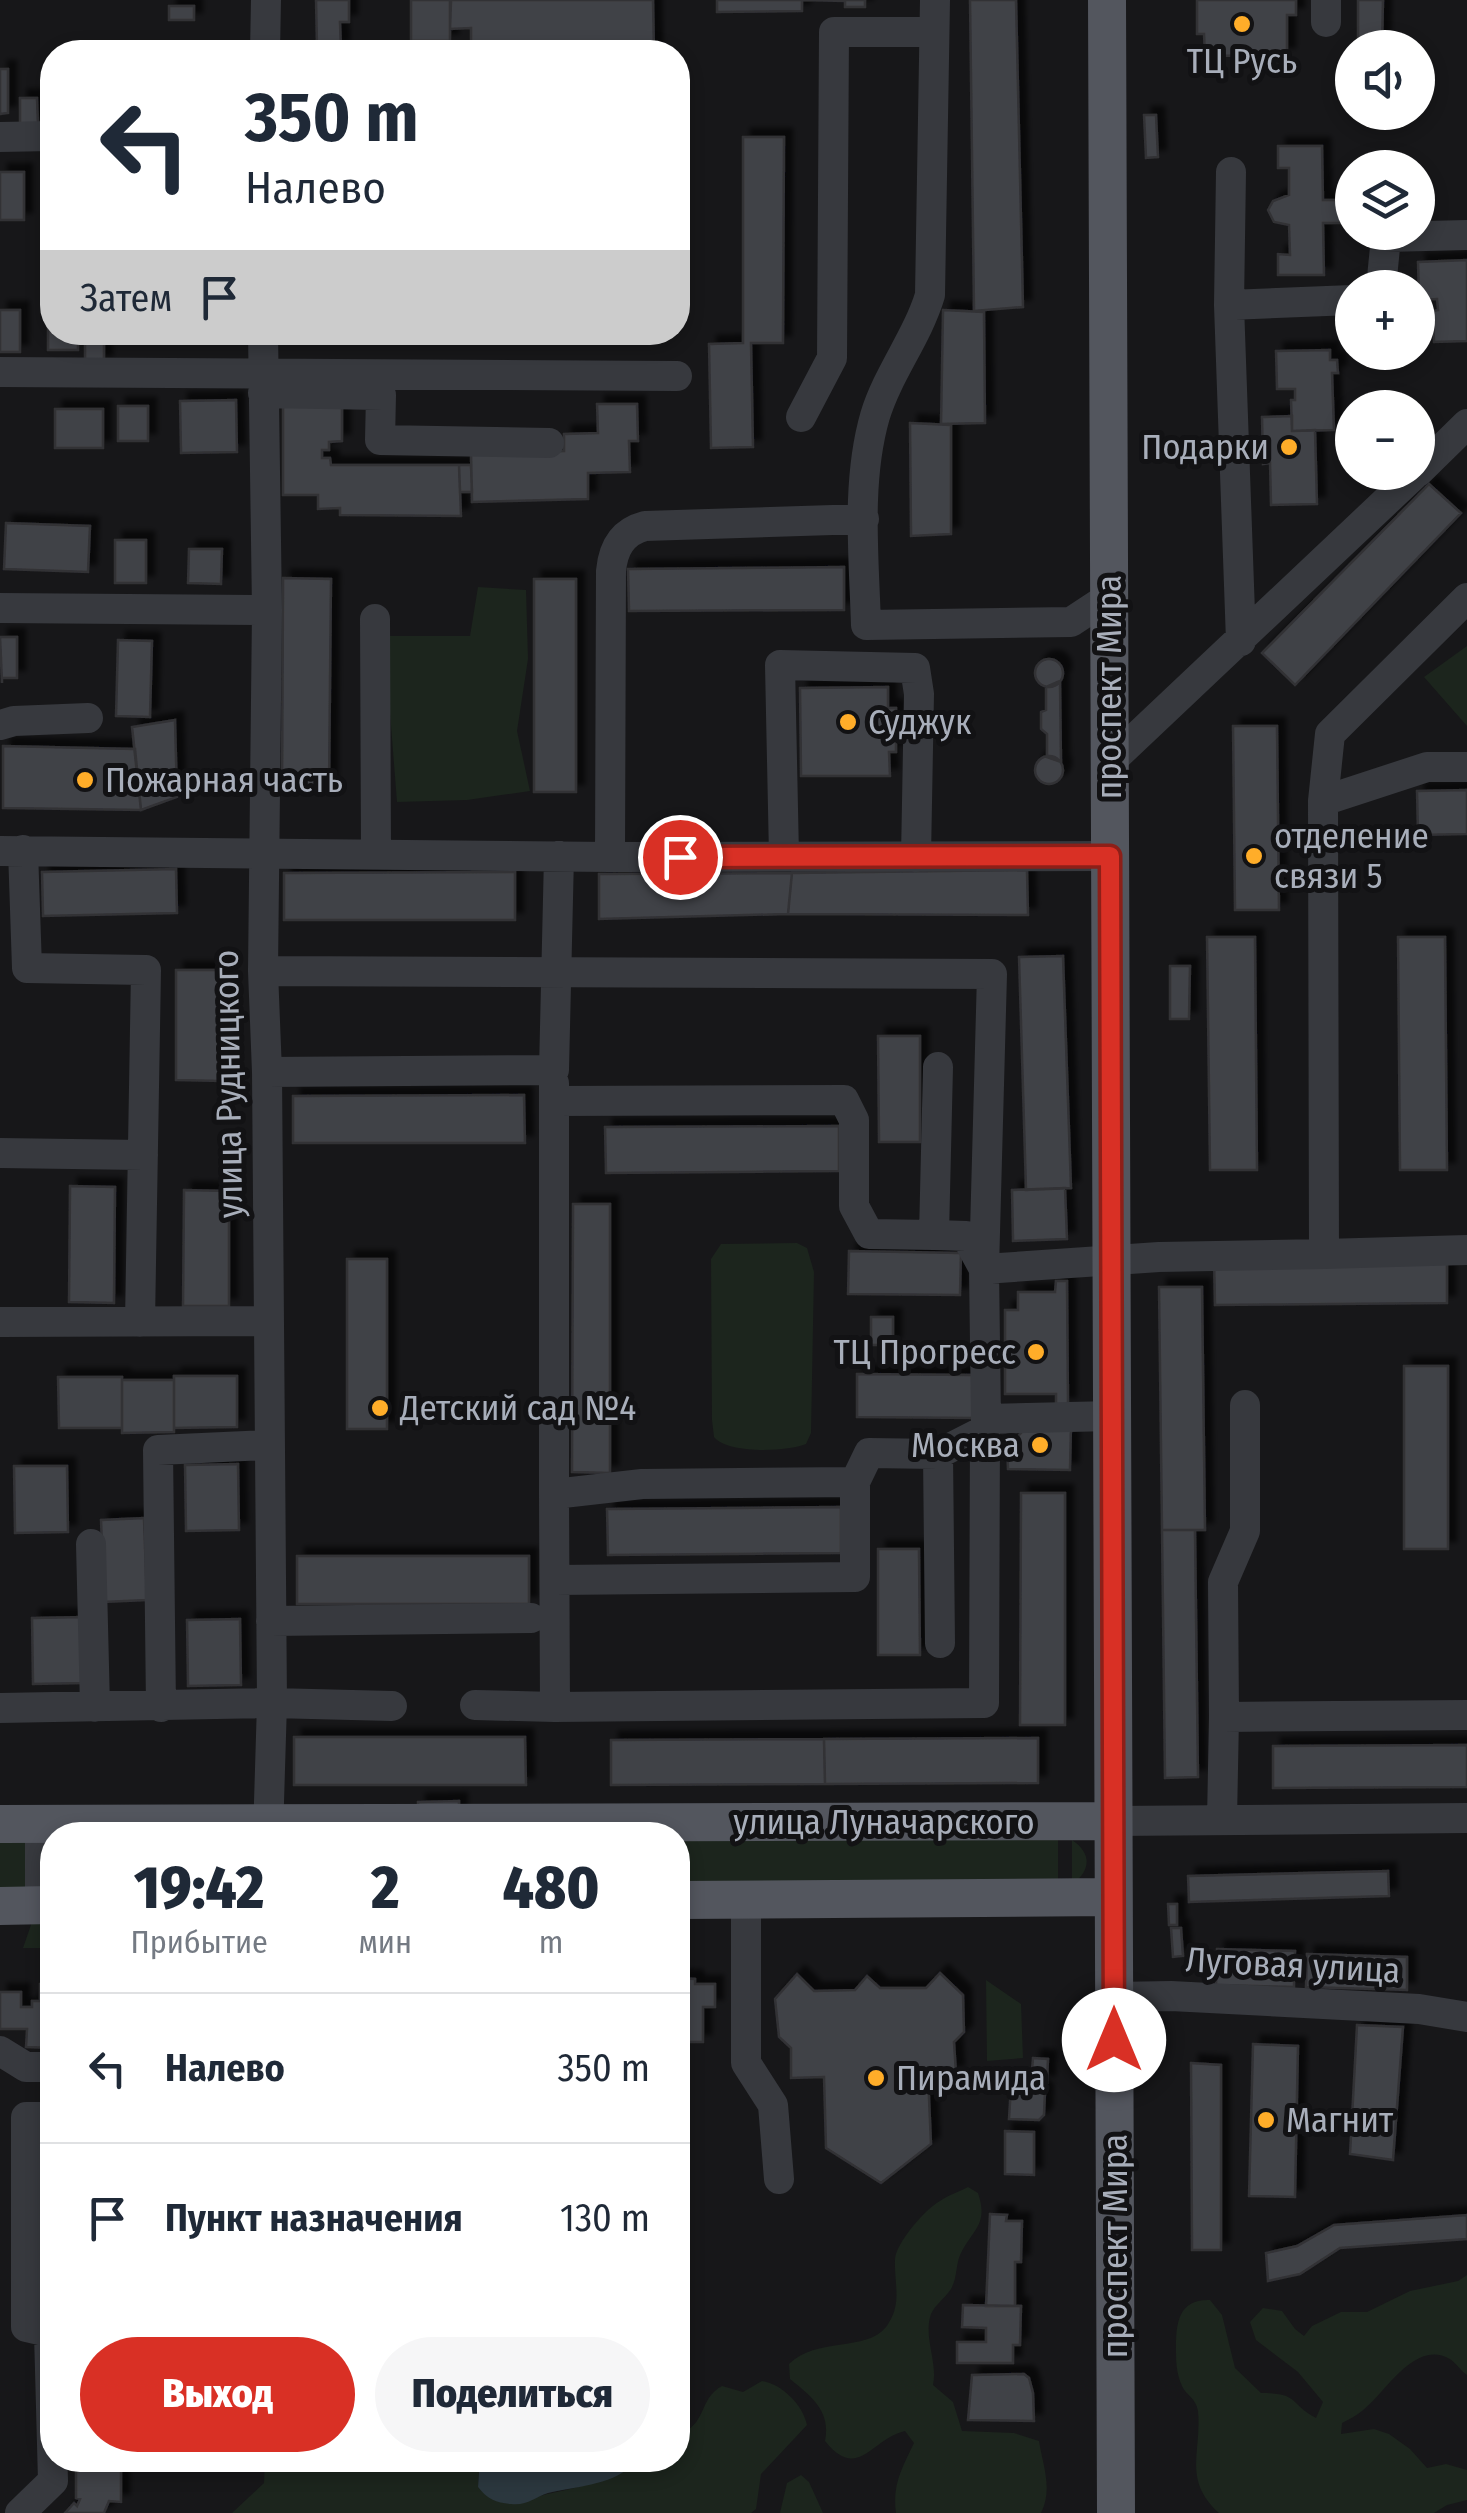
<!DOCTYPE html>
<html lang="ru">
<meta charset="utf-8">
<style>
body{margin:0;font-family:"Fira Sans Condensed",sans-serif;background:#f6f6f7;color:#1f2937;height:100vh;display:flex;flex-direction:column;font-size:38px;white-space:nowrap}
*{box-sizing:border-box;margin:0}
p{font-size:32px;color:#747a83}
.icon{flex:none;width:55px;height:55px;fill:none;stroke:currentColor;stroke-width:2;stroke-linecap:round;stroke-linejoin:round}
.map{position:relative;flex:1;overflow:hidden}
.drawer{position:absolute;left:40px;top:1822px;width:650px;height:650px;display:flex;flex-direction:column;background:#fff;border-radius:40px;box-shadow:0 5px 15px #0003}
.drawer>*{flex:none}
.banner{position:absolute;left:40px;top:40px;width:650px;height:305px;border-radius:40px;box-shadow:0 5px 15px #0003;background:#fff;color:#1f2937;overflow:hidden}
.buttons{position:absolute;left:1335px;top:30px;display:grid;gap:20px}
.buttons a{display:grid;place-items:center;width:100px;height:100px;border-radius:50%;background:#fff;box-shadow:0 5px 15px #0003;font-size:50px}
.pin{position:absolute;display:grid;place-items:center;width:85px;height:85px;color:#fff;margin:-42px;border:5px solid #fff;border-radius:50%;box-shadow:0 2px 10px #0007}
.me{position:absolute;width:110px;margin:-55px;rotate:0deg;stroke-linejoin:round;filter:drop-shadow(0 0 8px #0008)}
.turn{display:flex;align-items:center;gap:35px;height:210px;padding:0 40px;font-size:45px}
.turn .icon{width:130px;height:130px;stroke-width:2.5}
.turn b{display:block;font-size:70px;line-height:85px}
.then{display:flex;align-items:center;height:95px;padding:0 40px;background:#0003;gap:20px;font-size:38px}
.eta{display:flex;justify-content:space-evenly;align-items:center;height:170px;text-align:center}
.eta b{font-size:60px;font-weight:800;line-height:70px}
.action{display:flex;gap:20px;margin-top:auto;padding:20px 40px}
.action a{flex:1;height:115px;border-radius:60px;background:#d93025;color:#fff;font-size:40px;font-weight:800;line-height:115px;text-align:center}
.action a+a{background:#f6f6f7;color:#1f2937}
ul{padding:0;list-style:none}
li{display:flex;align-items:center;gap:30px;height:150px;padding:0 40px;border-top:2px solid #e0e1e3}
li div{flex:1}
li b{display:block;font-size:38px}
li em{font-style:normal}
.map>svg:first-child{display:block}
.green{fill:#1c251d}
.water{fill:#2b373e}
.building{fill:#414246;stroke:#313135;stroke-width:2.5;filter:url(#shadow)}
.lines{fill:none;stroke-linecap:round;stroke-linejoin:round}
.minor{stroke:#37393e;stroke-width:30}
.major{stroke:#53565e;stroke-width:38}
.route-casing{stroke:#8d1f18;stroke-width:25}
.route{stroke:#d93025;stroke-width:18}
.poi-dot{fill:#ffad29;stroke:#121214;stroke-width:4}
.labels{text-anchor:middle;stroke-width:10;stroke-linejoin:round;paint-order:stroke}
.poi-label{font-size:35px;fill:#a8aeba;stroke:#121214;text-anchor:start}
.street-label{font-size:35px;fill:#a8aeba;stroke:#121214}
</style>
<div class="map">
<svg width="1467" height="2513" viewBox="0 0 1467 2513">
<defs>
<filter id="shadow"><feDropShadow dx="8" dy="-8" stdDeviation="2.5" flood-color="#0009"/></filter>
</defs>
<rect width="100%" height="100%" fill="#171719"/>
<!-- green -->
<path class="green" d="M478 587 526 590 528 659 517 731 530 791 467 800 397 802 384 636H470Z
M1467 646V726L1424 677Z
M797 1243 807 1248 814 1272 811 1433 806 1444C786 1452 728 1454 714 1437L712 1420 711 1259 721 1244Z
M1058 1839V1886L678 1884V1841Z
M1072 1840C1092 1853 1091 1871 1072 1884Z
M0 1841H26L28 1892H0Z
M52 1918V1948H23L33 1919Z
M986 1980 1021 2004 1023 2058 987 2061Z
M968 2187 978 2193C988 2223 975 2228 962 2251 955 2263 958 2277 951 2289 945 2298 935 2305 931 2314 923 2337 938 2362 933 2385L953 2402 962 2431 1014 2433 1039 2441C1043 2466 1053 2489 1041 2513H896C892 2485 902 2468 914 2443L905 2431C871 2439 858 2482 825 2441 831 2411 812 2397 790 2379L789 2364C816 2337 866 2352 886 2327 903 2304 894 2285 895 2260 895 2244 925 2209 940 2201 948 2195 959 2192 968 2187Z
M1467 2275V2375C1461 2371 1456 2363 1450 2359 1414 2339 1386 2393 1362 2411 1356 2416 1348 2420 1342 2423L1341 2434 1374 2429 1389 2434 1410 2449 1427 2468 1446 2464 1467 2470V2500L1447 2505 1434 2513H1219C1182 2479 1202 2452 1198 2411 1196 2398 1186 2395 1182 2386 1176 2372 1176 2361 1176 2348 1176 2322 1179 2299 1210 2300L1222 2315 1235 2368 1261 2393C1300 2393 1288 2403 1316 2418L1323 2402 1298 2372 1256 2340 1250 2322 1263 2308 1282 2311 1295 2329 1304 2336 1312 2326 1341 2312H1367L1410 2291 1458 2281Z
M762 2381C782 2384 803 2405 807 2425L761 2474 756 2509 751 2513H232L264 2483 265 2460H473L479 2472 478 2487C501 2513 525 2499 552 2493 580 2487 604 2481 629 2467V2460H678V2435C708 2424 698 2399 722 2386L743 2392Z
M801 2475 809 2482 823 2513H780L787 2483Z"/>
<!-- water -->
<path class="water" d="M473 2460H629V2467C613 2485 571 2487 548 2493 535 2497 527 2506 511 2504 497 2503 487 2499 478 2487L479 2472Z"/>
<!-- building -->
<path class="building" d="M316 0H349V22H340L341 49H317Z
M411 0H450V41H411Z
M451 0H653L654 52H583V50L471 52V28L450 29Z
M717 0H802V11L717 12Z
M802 0H865V7H845V1Z
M970 0H1016L1023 307 974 311Z
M1197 0H1296V15H1287V55L1205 56 1204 34H1197Z
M1358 0H1383L1382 48H1358Z
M169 6H194V20H169Z
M0 69H8V113L0 114Z
M20 98H37L38 124H20Z
M1144 115H1156L1158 157 1146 158Z
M743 137H784L783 343H751L753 447 711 448 709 344 743 343Z
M1278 146H1322L1323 200H1351L1352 223H1323L1324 275H1278V254L1290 255 1289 225 1274 222 1268 210 1273 201 1289 195V168H1278Z
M0 172H24V220H0Z
M48 173H52V225H49Z
M1467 260V341L1434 342 1433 311 1438 310 1437 299 1419 300 1418 262Z
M0 310H20V352H0Z
M943 310 984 312 985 423 941 424Z
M48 313H52V332H78V350H48Z
M195 332H223V341L195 340Z
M85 336H104V363H85Z
M1330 350V360H1337L1338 373H1332L1334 430 1292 431 1291 400H1295V389H1277L1276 351Z
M342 395V441L329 442V450H322V458H330L331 465H459L461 516 340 515V508L318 509V495H283V406Z
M236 400 237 452 181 453 180 401Z
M597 404H637L638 441H629L630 472 588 473V499L472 502 471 453 564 451V434L598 433Z
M118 406H148V441H118Z
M55 409H103V448H55Z
M1292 416V431L1315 430 1317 504 1271 505 1270 463 1263 464 1262 417Z
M910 423 951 425V534L911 536Z
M459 465H471L472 492H460Z
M1429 484 1461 513 1295 685 1262 653Z
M6 523 90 526 88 572 4 569Z
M115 540H146V583H115Z
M189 549H222L221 584 188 583Z
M844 567V610L629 611 628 569Z
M283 578 331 579 329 791H282Z
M534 579H576V792H534Z
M0 637H17V678H2V683Z
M118 640 152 641 150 717 116 716Z
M1035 673a14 14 0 1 1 28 0a14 14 0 1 1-28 0Z
M1060 681 1061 762 1047 757V734L1041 729V712L1046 710V687Z
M888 687V708H896V752H889L890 776H801L800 688Z
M175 720 177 797 141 810 132 727Z
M1233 726H1277L1279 910H1235Z
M3 746 135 749 141 810 3 808Z
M1035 770a14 14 0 1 1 28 0a14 14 0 1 1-28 0Z
M1467 790V834L1418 835 1417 791Z
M176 869 177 913 43 916 42 872Z
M1027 870 1028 915 788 914 792 873Z
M515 872V920H284V873Z
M792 873 788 914 599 919V874Z
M1207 937H1255L1257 1170H1210Z
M1398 937H1445L1447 1170H1400Z
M1063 956 1071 1188 1026 1190 1019 957Z
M1170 966H1190L1189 1019H1170Z
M176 970H221V1081L176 1080Z
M878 1036H920V1142H879Z
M524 1095 525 1143H293V1096Z
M839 1126V1171L606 1173 605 1127Z
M70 1186 115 1187 114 1303 69 1302Z
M1065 1188 1067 1239 1013 1241 1012 1190Z
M184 1190 229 1191V1306H183Z
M573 1204H610V1473L572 1472Z
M849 1251 961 1253 960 1295 848 1294Z
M1447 1257V1303L1215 1305 1214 1260Z
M347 1259H387V1429H347Z
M1056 1281H1067L1068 1405H1056V1394H1005V1310H1018V1292H1055Z
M1159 1287H1202L1205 1530H1162Z
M871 1317H893V1345H871Z
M1404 1366H1448V1549H1404Z
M857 1374 974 1375V1418L857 1417Z
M174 1376H237V1427L174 1428Z
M58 1377H122V1428H59Z
M122 1380H174V1432L122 1433Z
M1071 1425 1070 1470 1008 1469 1007 1449 1027 1426Z
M238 1464 239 1530 186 1531 185 1465Z
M14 1466H67L68 1532 15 1533Z
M1021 1493H1065V1725H1020Z
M841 1507V1553L608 1555 607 1509Z
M144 1518 147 1600 104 1602 101 1520Z
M1162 1530H1195L1198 1777 1165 1778Z
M878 1549H919L920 1655H878Z
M297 1556H529V1604H297Z
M85 1617 86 1683 33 1684 32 1618Z
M240 1619 241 1685 188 1686 187 1620Z
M294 1737H525L526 1785H294Z
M1038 1738V1783L825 1784 824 1739Z
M824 1739 825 1784 611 1785V1740Z
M1467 1745V1787L1273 1788V1746Z
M459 1801V1817H418V1802Z
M1388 1871 1389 1896 1189 1902 1188 1876Z
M1168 1904H1177V1925H1169Z
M1171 1928H1181L1183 1956 1173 1957Z
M1217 1949 1295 1951 1294 1987 1216 1985Z
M1307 1954 1407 1957V1990L1306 1987Z
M940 1973 963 1995 964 2032 954 2042 956 2073 928 2074 931 2144 881 2183 826 2148 824 2077 791 2078V2048L779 2037 775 1999 797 1974 814 1991 855 1990 867 1976 880 1988H926Z
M678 1978 695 1979V1984H715V2007H703V2042H678Z
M40 1984H52V2048L26 2047 27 2029H0V1992H21V2007H32V2001H40Z
M1357 2025 1403 2027 1393 2160 1350 2154Z
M1076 2038 1077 2056H1068L1067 2039Z
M1253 2044 1298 2046 1295 2197 1249 2196Z
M1033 2058 1048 2059 1047 2083 1031 2082Z
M1191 2063 1221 2065V2250H1192Z
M1011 2085 1039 2087 1045 2092 1044 2115 1039 2120 1009 2119Z
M1005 2131 1034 2132V2175L1005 2174Z
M990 2214 1007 2215 1006 2221H1022L1021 2262H1015V2306H986Z
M1467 2215V2239L1340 2248 1300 2274 1268 2281 1266 2253 1297 2246 1334 2225Z
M963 2305 1021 2306 1020 2345H1013V2363H957V2342H986V2328L962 2327Z
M1024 2374 1029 2378 1033 2393 1034 2421 968 2420 972 2375Z
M76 2460H121V2502L109 2501 104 2513H65L74 2503 77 2506 80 2499 76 2498Z"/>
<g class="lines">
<!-- minor -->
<path class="minor" d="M935 0 930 295C917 338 888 373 875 416 856 482 864 557 866 625L1071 622 1109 597
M1326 0V22
M265 52 266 0
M0 137 52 136
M1231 172 1229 305 1241 641
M1381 288 1386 237 1467 235
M1229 305 1352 300
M263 332 267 610 263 971 267 1072 272 1703 268 1835
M0 372 677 376
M263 393 381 395 380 440 549 443
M801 417 832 358 834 32H934
M1418 472 1467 424
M0 608 267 610
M375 619 376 852
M0 725 14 721 88 718
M1110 762 1417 472
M1323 801 1427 767H1467
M23 850 27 968 146 970 140 1322
M0 851 610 857 1110 856
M784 856 780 665 915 668 919 694 916 857
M610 857 611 571C613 549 622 532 645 526L864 519
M263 971 992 974 984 1269 986 1419 1112 1416
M938 1067 934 1235 966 1236 984 1269 1159 1257 1324 1254 1323 801 1330 734 1467 598
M267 1072 554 1070 559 856
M554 1083V1494
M554 1101 844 1100 854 1120V1206L869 1234 934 1235
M0 1153 143 1155
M1324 1254 1467 1250
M0 1322 268 1321
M91 1544 95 1707
M555 1580 855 1577V1482L869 1453 938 1454
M271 1621 531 1618
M940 1643 938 1454 985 1430 986 1419
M475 1705 555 1707 984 1703 985 1430
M161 1707 158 1450 269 1445
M555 1707 554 1494 642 1484 855 1482
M0 1708 272 1703 392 1706
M1224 1717 1223 1582 1245 1531V1405
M1222 1820 1224 1717 1467 1715
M1113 1821 1467 1818
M40 1824V1906
M746 1900V2063L773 2105 779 2179
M1114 1997 1171 1996 1419 2009 1467 2017
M0 2051 26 2067H52
M52 2117H26V2327L52 2333
M20 2513 53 2481 49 2333"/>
<!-- major -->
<path class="major" d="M1107 0 1116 2513
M0 1824 1113 1821
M678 1900 1112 1897
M0 1906 52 1905"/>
</g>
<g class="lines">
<!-- route casing -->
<g class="route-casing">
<path id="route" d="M680 857 1110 856 1114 2040"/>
</g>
<!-- route -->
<use href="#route" class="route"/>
</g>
<!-- markers -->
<g class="poi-dot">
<circle cx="1242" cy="24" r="10"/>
<circle cx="1289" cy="447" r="10"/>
<circle cx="848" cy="722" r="10"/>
<circle cx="85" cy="780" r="10"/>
<circle cx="1254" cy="856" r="10"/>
<circle cx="1036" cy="1352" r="10"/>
<circle cx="380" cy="1408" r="10"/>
<circle cx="1040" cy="1445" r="10"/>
<circle cx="876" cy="2078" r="10"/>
<circle cx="1266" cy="2120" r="10"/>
</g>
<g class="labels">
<!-- poi labels -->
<g class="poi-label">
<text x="1242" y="73" text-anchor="middle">ТЦ Русь</text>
<text x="1269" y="459" text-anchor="end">Подарки</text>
<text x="868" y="734">Суджук</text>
<text x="105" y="792">Пожарная часть</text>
<text x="1274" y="848">отделение<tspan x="1274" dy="40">связи 5</tspan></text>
<text x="1016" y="1364" text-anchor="end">ТЦ Прогресс</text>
<text x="400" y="1420">Детский сад №4</text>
<text x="1020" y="1457" text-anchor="end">Москва</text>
<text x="896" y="2090">Пирамида</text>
<text x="1286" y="2132">Магнит</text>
</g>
<!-- street labels -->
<g class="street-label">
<text transform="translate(1109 687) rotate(-90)" y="12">проспект Мира</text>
<text transform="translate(228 1084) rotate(-91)" y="12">улица Рудницкого</text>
<text x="884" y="1834">улица Луначарского</text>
<text transform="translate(1293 1965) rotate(3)" y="12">Луговая улица</text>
<text transform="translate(1115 2246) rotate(-90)" y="12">проспект Мира</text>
</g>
</g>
</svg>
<div class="buttons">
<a><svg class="icon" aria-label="sound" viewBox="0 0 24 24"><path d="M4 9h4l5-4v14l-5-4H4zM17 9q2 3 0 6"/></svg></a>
<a><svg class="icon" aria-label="layers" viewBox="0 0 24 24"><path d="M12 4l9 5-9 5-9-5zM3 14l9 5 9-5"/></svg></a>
<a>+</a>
<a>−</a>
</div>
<div class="pin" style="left:680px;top:857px;background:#d93025"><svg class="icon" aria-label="arrive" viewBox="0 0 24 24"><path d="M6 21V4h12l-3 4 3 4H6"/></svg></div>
<svg class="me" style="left:1114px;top:2040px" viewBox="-20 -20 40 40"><circle r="19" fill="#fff"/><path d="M0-13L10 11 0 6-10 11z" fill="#d93025"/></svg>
<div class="banner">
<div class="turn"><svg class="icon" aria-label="left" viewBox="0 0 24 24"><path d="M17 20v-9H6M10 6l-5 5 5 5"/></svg><div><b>350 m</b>Налево</div></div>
<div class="then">Затем<svg class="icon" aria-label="arrive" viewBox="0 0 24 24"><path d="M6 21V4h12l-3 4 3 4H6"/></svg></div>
</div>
<section class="drawer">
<div class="eta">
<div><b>19:42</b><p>Прибытие</p></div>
<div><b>2</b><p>мин</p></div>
<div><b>480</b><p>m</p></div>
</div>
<ul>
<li><svg class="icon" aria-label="left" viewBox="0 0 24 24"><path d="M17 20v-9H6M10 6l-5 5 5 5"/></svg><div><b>Налево</b></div><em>350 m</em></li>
<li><svg class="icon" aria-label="arrive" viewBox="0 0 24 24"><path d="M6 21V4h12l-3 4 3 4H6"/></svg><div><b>Пункт назначения</b></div><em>130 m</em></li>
</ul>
<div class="action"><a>Выход</a><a>Поделиться</a></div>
</section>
</div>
